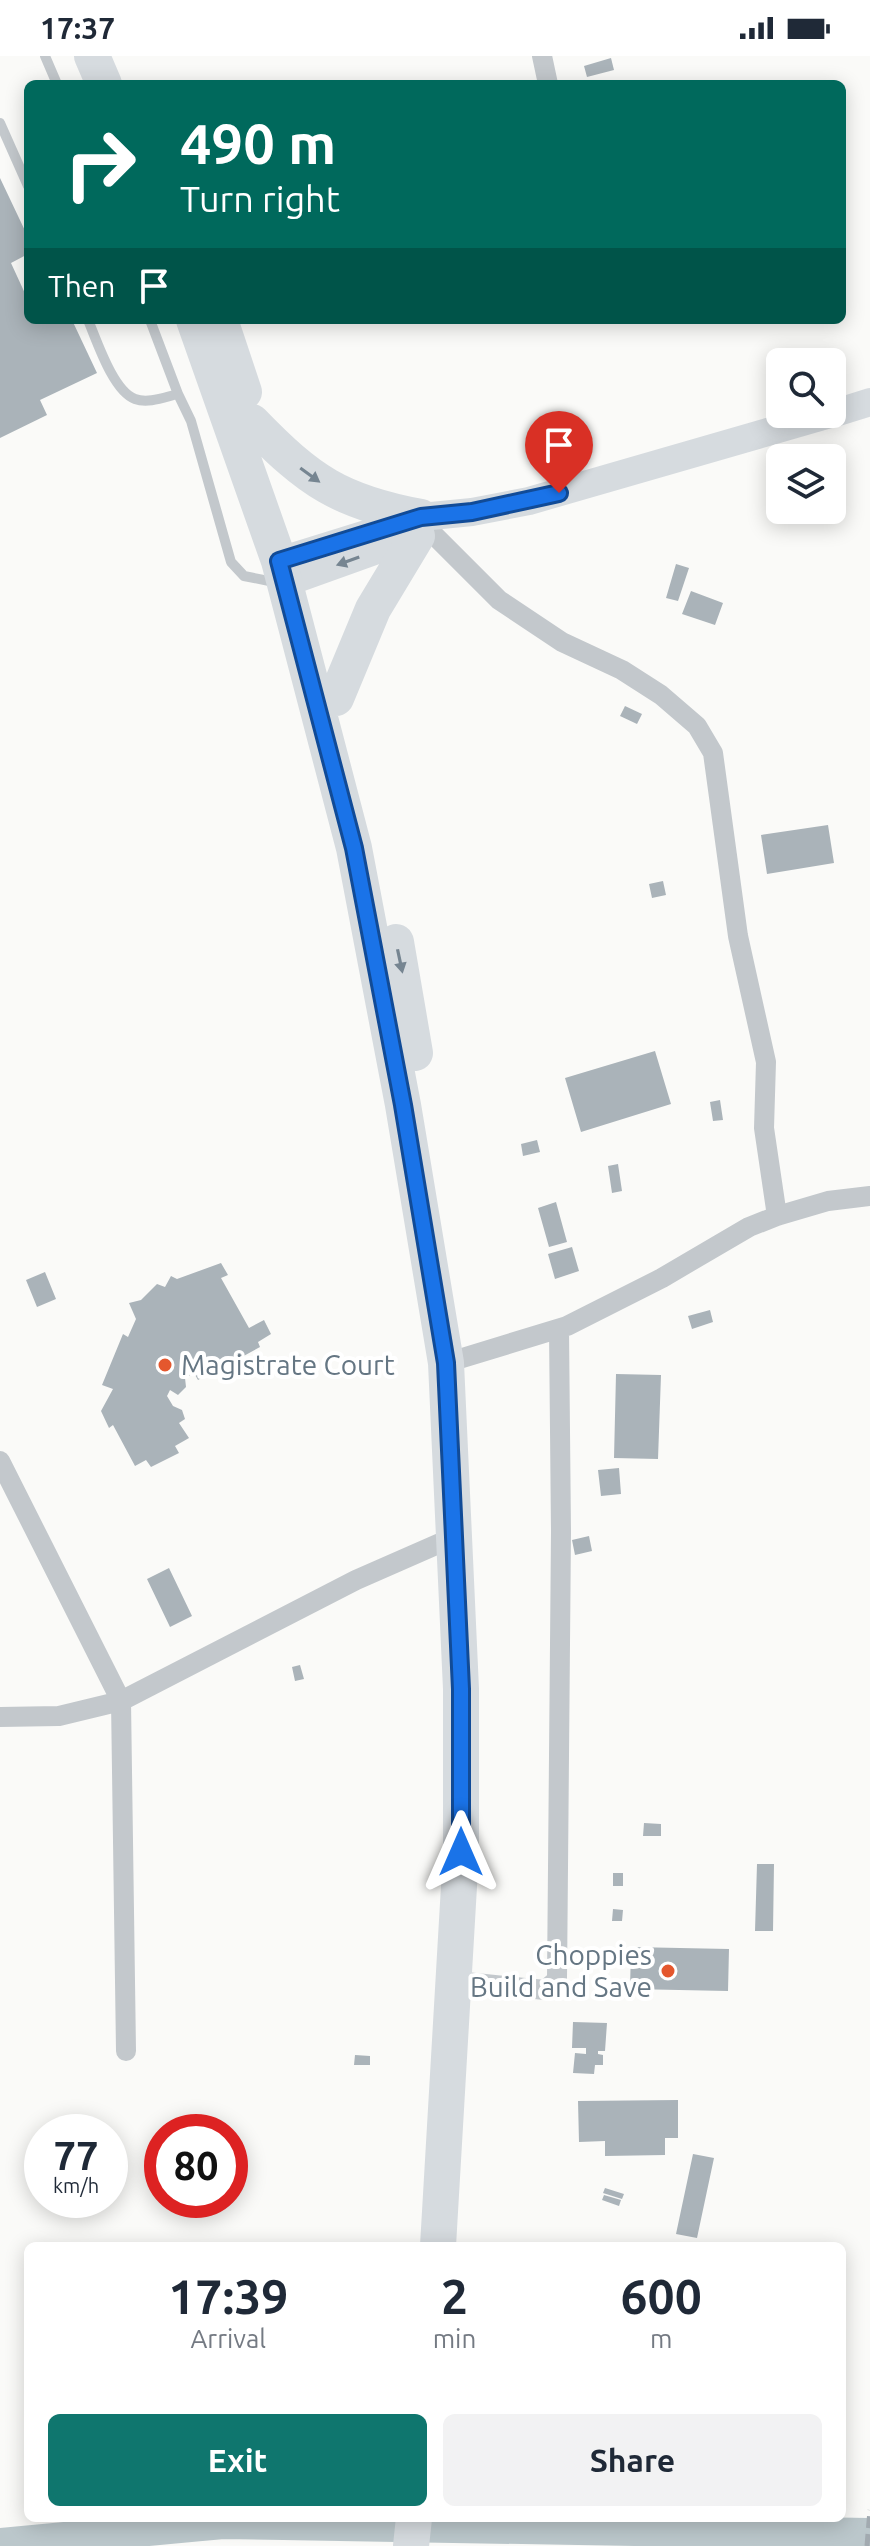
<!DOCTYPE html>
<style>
body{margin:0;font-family:Ubuntu,sans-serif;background:#f2f2f3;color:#1f2937;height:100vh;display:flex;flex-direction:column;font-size:30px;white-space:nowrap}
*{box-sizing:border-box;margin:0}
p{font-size:26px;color:#747a83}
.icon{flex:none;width:44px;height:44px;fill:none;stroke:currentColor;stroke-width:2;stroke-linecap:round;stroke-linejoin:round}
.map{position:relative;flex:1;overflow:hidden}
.drawer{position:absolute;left:24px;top:2186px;width:822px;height:280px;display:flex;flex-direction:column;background:#fff;border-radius:12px;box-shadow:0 4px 20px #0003}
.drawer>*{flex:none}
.hud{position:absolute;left:24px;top:24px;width:822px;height:244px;border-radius:12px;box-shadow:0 4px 20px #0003;background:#00695c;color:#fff;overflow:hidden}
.tools{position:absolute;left:766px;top:292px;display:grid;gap:16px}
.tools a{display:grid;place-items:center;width:80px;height:80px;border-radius:12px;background:#fff;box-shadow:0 4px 20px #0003;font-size:40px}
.speed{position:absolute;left:24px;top:2058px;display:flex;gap:16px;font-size:40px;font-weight:700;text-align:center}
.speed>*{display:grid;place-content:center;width:104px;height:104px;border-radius:50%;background:#fff;box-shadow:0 4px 20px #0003;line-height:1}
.speed small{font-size:20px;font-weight:400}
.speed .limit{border:12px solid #d22;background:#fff;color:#111}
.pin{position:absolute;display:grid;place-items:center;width:68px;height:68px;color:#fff;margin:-82px -34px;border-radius:50% 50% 50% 0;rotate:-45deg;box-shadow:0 0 8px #0007}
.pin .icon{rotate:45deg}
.me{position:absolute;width:88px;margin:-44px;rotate:0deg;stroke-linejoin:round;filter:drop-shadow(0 0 6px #0008)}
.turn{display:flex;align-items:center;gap:28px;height:168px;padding:0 24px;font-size:36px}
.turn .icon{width:104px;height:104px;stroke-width:2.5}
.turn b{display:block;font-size:56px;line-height:68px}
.then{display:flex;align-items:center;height:76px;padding:0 24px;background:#0003;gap:16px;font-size:30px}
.eta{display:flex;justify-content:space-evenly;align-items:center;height:136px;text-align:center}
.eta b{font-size:48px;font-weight:700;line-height:56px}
.action{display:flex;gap:16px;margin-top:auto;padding:16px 24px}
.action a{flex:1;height:92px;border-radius:12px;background:#0f766e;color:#fff;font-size:32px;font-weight:700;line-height:92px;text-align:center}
.action a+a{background:#f2f2f3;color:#1f2937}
.status{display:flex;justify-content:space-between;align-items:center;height:56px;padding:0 40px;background:#fff;direction:ltr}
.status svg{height:22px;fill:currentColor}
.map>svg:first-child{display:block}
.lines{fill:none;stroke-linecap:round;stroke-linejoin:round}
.river{stroke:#bbc7cb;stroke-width:32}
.building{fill:#aab3b9}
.lane{stroke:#c3c8cc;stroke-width:10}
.street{stroke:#c3c8cc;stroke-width:20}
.secondary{stroke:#d6dbdf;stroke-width:28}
.highway{stroke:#d6dbdf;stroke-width:36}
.rail{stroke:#a2aab0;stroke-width:5;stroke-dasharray:12 6;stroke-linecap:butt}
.oneway{fill:#768591}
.route-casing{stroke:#114b97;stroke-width:20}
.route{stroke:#1a73e8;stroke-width:14}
.poi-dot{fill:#e4572e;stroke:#fff;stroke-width:3}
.labels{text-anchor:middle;stroke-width:8;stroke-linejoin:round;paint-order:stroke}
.poi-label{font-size:28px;fill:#657683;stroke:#fff;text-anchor:start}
</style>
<div class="status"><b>17:37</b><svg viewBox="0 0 49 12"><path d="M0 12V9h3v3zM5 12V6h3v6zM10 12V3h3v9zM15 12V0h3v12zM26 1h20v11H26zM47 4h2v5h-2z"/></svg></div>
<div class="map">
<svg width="870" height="2490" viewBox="0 0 870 2490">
<rect width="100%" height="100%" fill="#fafaf8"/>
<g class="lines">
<!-- river -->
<path class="river" d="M0 2488 223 2467 870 2478"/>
</g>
<!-- building -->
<path class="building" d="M611 2 614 14 587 21 584 10Z
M0 122 28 181V198L11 207 28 244V264H72L97 317 40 344 47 359 0 382Z
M676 508 689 512 678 545 666 542Z
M691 535 723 547 715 569 682 558Z
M625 650 642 658 637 668 620 660Z
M828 769 834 807 767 818 761 779Z
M663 825 666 839 652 842 649 828Z
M655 995 671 1048 581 1076 565 1022Z
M720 1044 723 1064 713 1065 710 1046Z
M537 1084 540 1096 523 1100 521 1088Z
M618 1108 622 1135 612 1137 608 1110Z
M556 1146 567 1186 549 1191 538 1152Z
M572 1191 579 1215 555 1223 548 1198Z
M221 1207 228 1219 221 1222 249 1272 264 1264 271 1278 258 1286 260 1291 240 1302 237 1297 233 1308 225 1311 218 1308 221 1311 198 1324 194 1317 185 1322 186 1331 178 1339 170 1334 167 1340 173 1350 182 1354 185 1363 179 1367 189 1382 175 1390 179 1397 151 1411 146 1404 135 1410 113 1369 109 1372 101 1355 113 1333 102 1329 123 1278 128 1281 136 1263 129 1247 141 1244 157 1228 165 1231 171 1220 177 1223Z
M45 1216 56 1243 37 1251 26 1224Z
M710 1254 713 1266 692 1273 688 1260Z
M616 1318 661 1319 658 1403 614 1402Z
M619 1412 621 1438 601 1440 598 1414Z
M589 1480 592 1495 575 1499 572 1484Z
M169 1512 192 1560 170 1571 147 1523Z
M300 1609 304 1623 295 1625 292 1611Z
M644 1767 661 1768V1780H643Z
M757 1808H774L773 1875H755Z
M613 1817H623V1830H613Z
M613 1853 623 1854 622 1865H612Z
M631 1891 729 1893 728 1935 630 1933Z
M573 1966 607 1967 605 1995H598V1998L603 1999V2009H595L594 2018 573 2017 575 1997 586 1998V1992H572Z
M355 1999 370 2000V2009H354Z
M678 2044V2082H665V2099L605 2100V2085L579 2086 578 2045Z
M693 2098 714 2102 697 2182 676 2178Z
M605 2132 624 2138 622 2143 603 2137Z
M604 2139 621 2144 619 2150 602 2144Z"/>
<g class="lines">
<!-- lane -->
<path class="lane" d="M45 0 57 28
M0 67 28 130
M88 264C97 285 113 335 135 343 148 348 165 341 178 338L191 365 231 506 244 520 279 527
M150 264 178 338"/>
<!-- street -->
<path class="street" d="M542 0 548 28
M430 475 499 544 562 586 622 614 661 639 697 670 713 697 738 880 766 1006 764 1072 777 1160
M446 1307 567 1270 662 1222 749 1171 777 1160 828 1145 870 1140
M0 1405 121 1645 126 1995
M0 1661 59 1660 121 1645 356 1524 454 1481
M456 1925 545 1934 557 1924 561 1476 559 1273"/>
<!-- secondary -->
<path class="secondary" d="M832 358 870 346
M279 505 421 461 472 456 529 445 830 358
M285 527 416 480"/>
<!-- highway -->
<path class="highway" d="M92 0 104 28
M194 264 279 505 354 792 403 1049 446 1307 461 1633V1796L438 2190
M220 264 244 336
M252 366C309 425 340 446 421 461
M336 642 373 553 417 480
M396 886 415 997
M411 2490 414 2462"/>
<!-- rail -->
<path class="rail" d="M867 2490 870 2454"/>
</g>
<!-- one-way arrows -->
<defs><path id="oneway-solid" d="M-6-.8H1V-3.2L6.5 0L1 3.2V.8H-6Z" transform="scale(2)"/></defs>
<g class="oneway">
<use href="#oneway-solid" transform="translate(310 419) rotate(36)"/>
<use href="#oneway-solid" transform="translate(348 505) rotate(160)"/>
<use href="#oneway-solid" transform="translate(400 905) rotate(78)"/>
</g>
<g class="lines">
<!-- route casing -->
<g class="route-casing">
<path id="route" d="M461 1796V1633L446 1307 403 1049 354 792 279 505 421 461 472 456 559 437"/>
</g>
<!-- route -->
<use href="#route" class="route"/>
</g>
<!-- markers -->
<g class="poi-dot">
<circle cx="165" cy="1309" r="8"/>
<circle cx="668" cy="1915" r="8"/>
</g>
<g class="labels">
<!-- poi labels -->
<g class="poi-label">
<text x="181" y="1319">Magistrate Court</text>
<text x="652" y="1909" text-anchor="end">Choppies<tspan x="652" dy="32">Build and Save</tspan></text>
</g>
</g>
</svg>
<div class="tools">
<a><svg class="icon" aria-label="search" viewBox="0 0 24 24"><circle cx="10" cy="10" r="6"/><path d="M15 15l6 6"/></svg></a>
<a><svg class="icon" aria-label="layers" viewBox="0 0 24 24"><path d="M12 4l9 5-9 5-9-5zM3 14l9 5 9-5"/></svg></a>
</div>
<div class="speed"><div>77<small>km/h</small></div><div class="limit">80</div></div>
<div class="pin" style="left:559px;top:437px;background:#d93025"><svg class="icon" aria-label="arrive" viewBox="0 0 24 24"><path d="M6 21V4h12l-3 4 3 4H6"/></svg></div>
<svg class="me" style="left:461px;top:1796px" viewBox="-20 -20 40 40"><path d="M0-17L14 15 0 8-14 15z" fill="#1a73e8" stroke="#fff" stroke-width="4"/></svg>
<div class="hud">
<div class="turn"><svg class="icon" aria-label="right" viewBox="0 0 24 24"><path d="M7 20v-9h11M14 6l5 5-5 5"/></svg><div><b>490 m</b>Turn right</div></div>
<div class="then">Then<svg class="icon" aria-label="arrive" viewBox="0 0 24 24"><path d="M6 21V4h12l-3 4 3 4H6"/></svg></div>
</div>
<section class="drawer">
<div class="eta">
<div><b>17:39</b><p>Arrival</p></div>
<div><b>2</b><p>min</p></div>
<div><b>600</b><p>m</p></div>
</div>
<div class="action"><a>Exit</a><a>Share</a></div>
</section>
</div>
